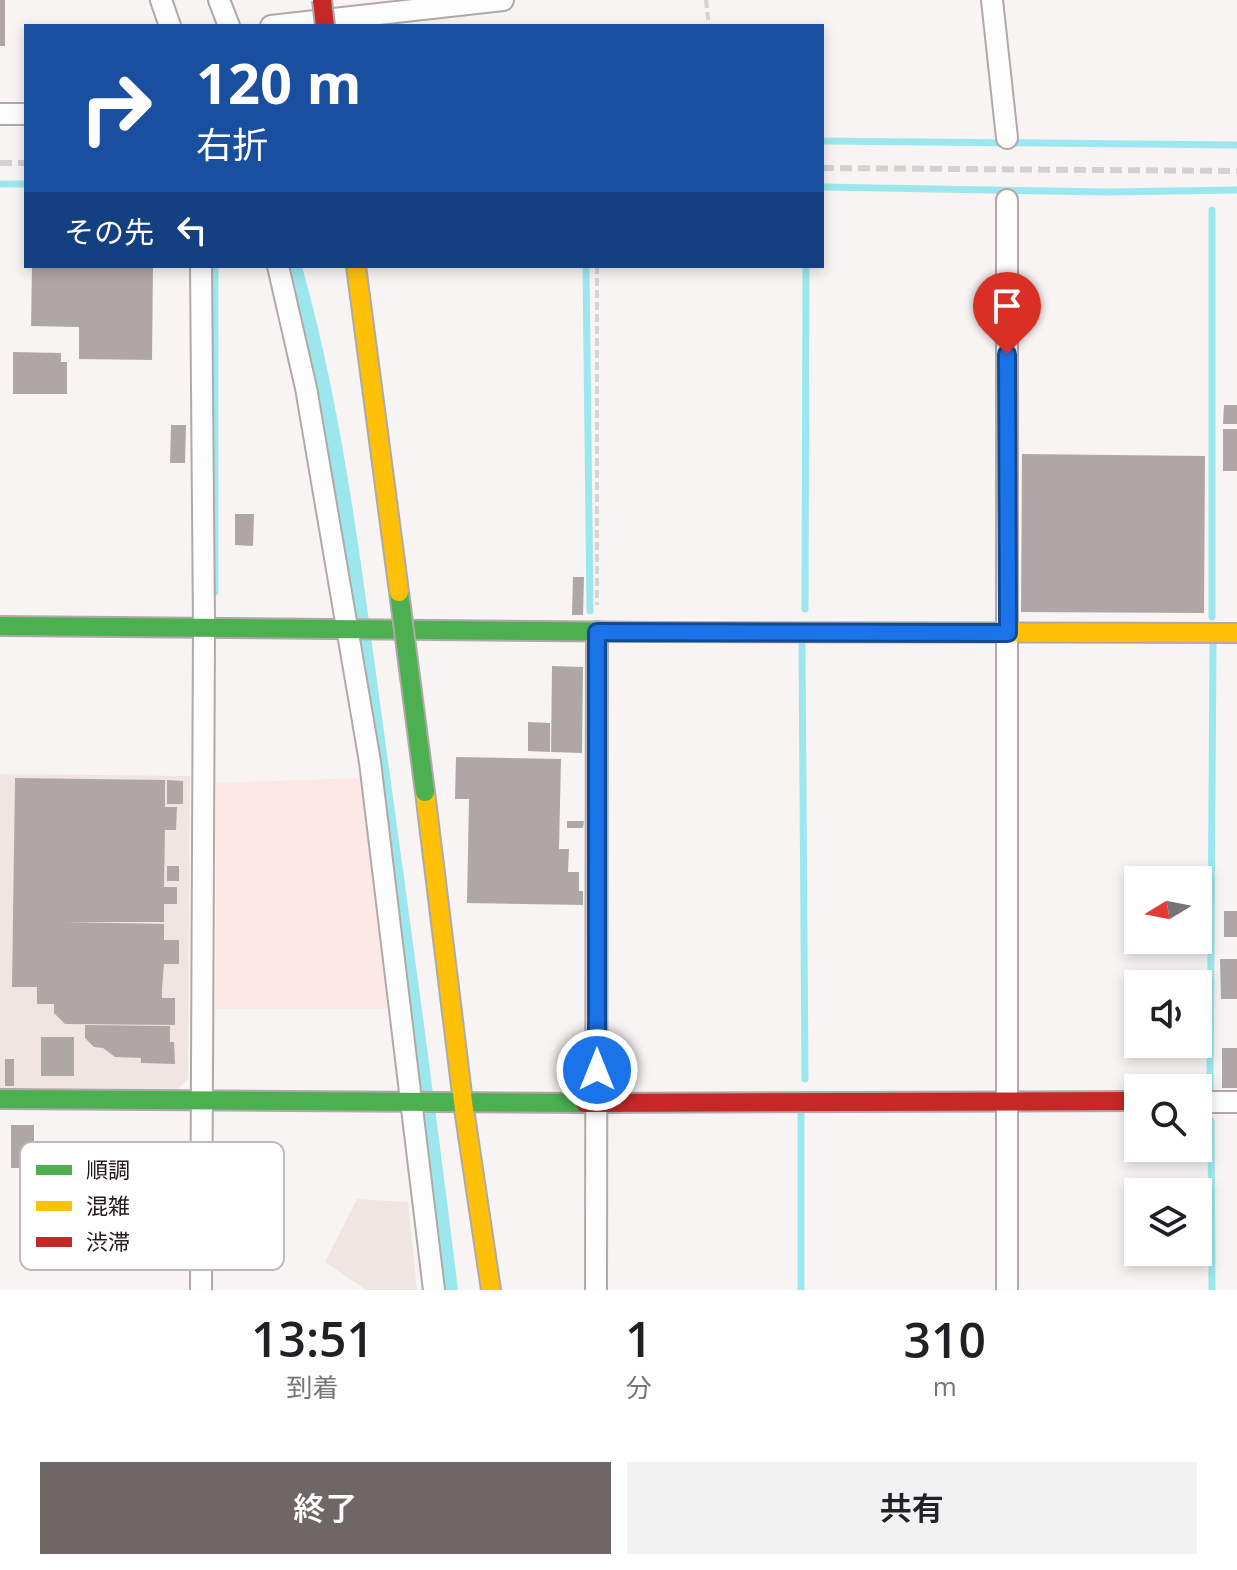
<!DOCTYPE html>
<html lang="ja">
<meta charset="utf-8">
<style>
body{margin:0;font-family:"Open Sans","Noto Sans JP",sans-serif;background:#f2f2f2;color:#202124;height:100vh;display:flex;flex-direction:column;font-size:30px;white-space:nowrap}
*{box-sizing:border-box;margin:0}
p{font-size:26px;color:#757577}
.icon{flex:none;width:44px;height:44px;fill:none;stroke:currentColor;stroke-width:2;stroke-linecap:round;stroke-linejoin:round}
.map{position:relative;height:1290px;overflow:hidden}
.drawer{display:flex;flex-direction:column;background:#fff;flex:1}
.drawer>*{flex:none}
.banner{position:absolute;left:24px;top:24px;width:800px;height:244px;border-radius:0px;box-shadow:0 4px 12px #0003;background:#1a4fa0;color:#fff;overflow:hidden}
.needle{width:52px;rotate:260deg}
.fabs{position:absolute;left:1124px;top:866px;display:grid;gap:16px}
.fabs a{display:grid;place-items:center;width:88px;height:88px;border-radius:0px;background:#fff;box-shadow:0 4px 12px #0003;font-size:40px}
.pin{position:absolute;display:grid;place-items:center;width:68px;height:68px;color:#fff;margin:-82px -34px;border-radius:50% 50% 50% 0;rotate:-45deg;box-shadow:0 0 8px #0007}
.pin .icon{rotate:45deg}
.me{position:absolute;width:88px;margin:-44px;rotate:0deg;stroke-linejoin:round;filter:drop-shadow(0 0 6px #0008)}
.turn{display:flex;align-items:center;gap:28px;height:168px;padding:0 40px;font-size:36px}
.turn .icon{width:104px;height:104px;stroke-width:2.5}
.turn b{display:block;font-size:56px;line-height:68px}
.then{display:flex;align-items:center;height:76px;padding:0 40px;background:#0003;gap:16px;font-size:30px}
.eta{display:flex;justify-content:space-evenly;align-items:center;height:136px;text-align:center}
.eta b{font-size:48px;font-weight:600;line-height:56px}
.action{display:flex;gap:16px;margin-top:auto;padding:16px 40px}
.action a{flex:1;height:92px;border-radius:0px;background:#6f6666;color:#fff;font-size:32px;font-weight:600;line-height:92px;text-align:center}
.action a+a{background:#f2f2f2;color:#202124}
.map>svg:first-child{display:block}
.built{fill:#f1e5e4}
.green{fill:#fbe8e7}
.water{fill:#9ce7ee}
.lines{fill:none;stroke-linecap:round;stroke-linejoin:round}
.stream{stroke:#9ce7ee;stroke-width:7}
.building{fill:#afa7a6}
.street-casing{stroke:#b0a9a8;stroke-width:24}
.fast-casing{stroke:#b0a9a8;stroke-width:22}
.slow-casing{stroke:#b0a9a8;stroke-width:22}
.jam-casing{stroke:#b0a9a8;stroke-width:22}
.path{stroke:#d6d3d3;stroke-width:4;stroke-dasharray:8 4;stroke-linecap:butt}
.street{stroke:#fefdfd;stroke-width:20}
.fast{stroke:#4caf50;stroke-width:18}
.slow{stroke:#ffc107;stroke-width:18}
.jam{stroke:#c62828;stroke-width:18}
.rail{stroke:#d2d0d0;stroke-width:6;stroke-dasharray:12 6;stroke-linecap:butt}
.fast-bridge-casing{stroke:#b0a9a8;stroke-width:22;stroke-linecap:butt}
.slow-bridge-casing{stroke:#b0a9a8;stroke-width:22;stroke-linecap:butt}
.jam-bridge-casing{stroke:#b0a9a8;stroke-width:22;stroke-linecap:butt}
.fast-bridge{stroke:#4caf50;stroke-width:18}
.slow-bridge{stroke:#ffc107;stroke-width:18}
.jam-bridge{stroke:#c62828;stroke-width:18}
.route-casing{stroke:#114b97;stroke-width:20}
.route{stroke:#1a73e8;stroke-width:14}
.key{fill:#fff;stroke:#bebaba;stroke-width:2}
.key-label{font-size:22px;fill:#251919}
</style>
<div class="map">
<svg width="1237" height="1290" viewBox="0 0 1237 1290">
<rect width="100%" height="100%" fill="#f8f4f4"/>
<!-- built -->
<path class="built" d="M0 774 190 776 188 1079 175 1092 0 1089Z
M357 1199 408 1202 417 1290H366L325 1262Z"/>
<!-- green -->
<path class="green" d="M361 778 388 1009H216V783Z"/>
<!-- water -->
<path class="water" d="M287 266H302C344 416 362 571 383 725 409 913 435 1101 458 1290H442Z"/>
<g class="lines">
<!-- stream -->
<path class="stream" d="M822 141 1237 145
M0 184H26
M822 187 1108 192 1237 190
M586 266 590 611
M215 592V266
M805 609 806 266
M1212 617V210
M802 645 805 1079
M1210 1091 1213 644
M1211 1121 1212 1290
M801 1290V1114"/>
</g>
<!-- building -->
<path class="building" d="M0 0H5V46H0Z
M32 266H153L152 360 79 359V327L31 326Z
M13 352 61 353V362H67V394H13Z
M1224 405H1237V424H1223Z
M171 425H186L185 463H170Z
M1223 429H1237V471H1223Z
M1022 454 1205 456 1204 613 1021 612Z
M235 514H254L253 546 235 545Z
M573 577H584L583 615H572Z
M552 666 583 667 582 753 551 752Z
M528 722 550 723V752L528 751Z
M456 757 561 759 559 849H569L568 872H579V891H583V905L467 903 469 799H455Z
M15 778 165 780V807H177L176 830H165L164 887H177V904H164V922H65L164 924V940H179V964H164L162 989V998H175V1025L65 1024 54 1013V1004H37V987H12Z
M167 780 183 781V804H167Z
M567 821H584L583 828H567Z
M167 866H179V881H167Z
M1224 911H1237V937H1224Z
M1220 959H1237V999H1221Z
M85 1025 170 1026V1042H174L175 1064 141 1063V1058L115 1057 103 1048 94 1047 85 1038Z
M41 1037H74V1076H41Z
M1222 1048H1237V1088H1222Z
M5 1059H14V1086H5Z
M11 1125H34V1168H11Z"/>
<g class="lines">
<!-- street casing -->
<g class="street-casing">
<path id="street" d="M161 0 170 26
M219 0 229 26
M992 0 1007 138
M271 26 503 0
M0 114H26
M1007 200V1290
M278 266 306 388 370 762 434 1290
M1198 1102H1237
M201 1290 204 627 201 266
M596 1290 597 632"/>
</g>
<!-- fast casing -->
<g class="fast-casing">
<path id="fast" d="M0 626 656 632
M0 1099 585 1103"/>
</g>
<!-- slow casing -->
<g class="slow-casing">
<path id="slow" d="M656 632 1237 633
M425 792 463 1102 491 1290"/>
</g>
<!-- jam casing -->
<g class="jam-casing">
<path id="jam" d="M585 1103 1138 1101"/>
</g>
<!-- path -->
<path class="path" d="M706 0 709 26
M597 266V605"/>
<!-- street -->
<use href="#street" class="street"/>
<!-- fast -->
<use href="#fast" class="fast"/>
<!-- slow -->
<use href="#slow" class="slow"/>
<!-- jam -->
<use href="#jam" class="jam"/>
<!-- rail -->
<path class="rail" d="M0 163H26
M822 168 1237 171"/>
<!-- fast-bridge casing -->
<g class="fast-bridge-casing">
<path id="fast-bridge" d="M399 592 425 792"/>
</g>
<!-- slow-bridge casing -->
<g class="slow-bridge-casing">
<path id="slow-bridge" d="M356 266 399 592"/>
</g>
<!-- jam-bridge casing -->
<g class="jam-bridge-casing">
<path id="jam-bridge" d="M322 0 325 26"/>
</g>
<!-- fast-bridge -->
<use href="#fast-bridge" class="fast-bridge"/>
<!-- slow-bridge -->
<use href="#slow-bridge" class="slow-bridge"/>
<!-- jam-bridge -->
<use href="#jam-bridge" class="jam-bridge"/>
</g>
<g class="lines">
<!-- route casing -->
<g class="route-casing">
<path id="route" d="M597 1070V632L1008 633 1007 354"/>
</g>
<!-- route -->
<use href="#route" class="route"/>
</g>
<!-- legend -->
<rect x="20" y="1142" width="264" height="128" rx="12" class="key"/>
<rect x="36" y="1165" width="36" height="10" fill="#4caf50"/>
<rect x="36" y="1201" width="36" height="10" fill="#ffc107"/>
<rect x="36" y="1237" width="36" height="10" fill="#c62828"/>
<g class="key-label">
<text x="86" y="1178">順調</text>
<text x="86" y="1214">混雑</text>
<text x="86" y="1250">渋滞</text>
</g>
</svg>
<div class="fabs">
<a><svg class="needle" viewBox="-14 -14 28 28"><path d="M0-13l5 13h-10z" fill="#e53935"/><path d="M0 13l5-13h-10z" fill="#757577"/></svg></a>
<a><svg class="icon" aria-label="sound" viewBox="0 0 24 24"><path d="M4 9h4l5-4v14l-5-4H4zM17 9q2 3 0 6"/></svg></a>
<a><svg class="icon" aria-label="search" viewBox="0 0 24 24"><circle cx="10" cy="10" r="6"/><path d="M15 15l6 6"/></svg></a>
<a><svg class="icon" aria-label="layers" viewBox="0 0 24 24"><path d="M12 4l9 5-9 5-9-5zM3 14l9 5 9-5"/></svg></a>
</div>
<div class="pin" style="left:1007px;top:354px;background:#d93025"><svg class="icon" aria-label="arrive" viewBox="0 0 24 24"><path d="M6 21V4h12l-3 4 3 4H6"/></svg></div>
<svg class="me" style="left:597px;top:1070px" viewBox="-20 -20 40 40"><circle r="17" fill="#1a73e8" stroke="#fff" stroke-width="3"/><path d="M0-11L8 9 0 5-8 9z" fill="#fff"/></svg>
<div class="banner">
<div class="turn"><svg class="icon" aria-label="right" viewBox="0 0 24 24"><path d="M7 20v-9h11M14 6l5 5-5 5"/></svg><div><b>120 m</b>右折</div></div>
<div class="then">その先<svg class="icon" aria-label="left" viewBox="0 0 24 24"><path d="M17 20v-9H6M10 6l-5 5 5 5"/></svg></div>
</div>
</div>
<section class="drawer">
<div class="eta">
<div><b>13:51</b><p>到着</p></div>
<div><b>1</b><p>分</p></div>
<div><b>310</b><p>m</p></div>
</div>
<div class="action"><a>終了</a><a>共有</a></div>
</section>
